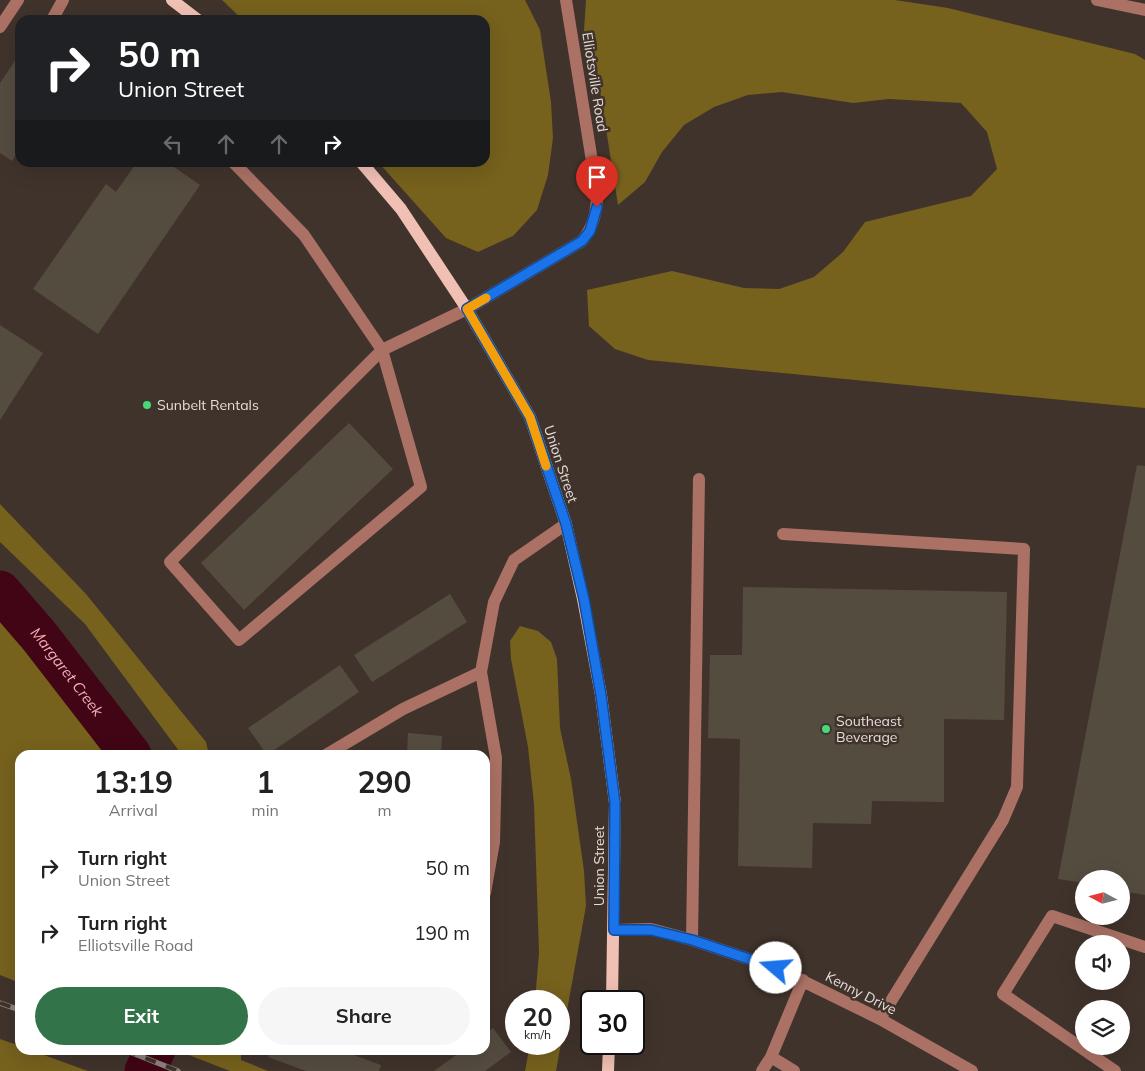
<!DOCTYPE html>
<style>
body{margin:0;font-family:Mulish,sans-serif;background:#f6f6f6;color:#222;height:100vh;display:flex;flex-direction:column;font-size:19px;white-space:nowrap}
*{box-sizing:border-box;margin:0}
p{font-size:16px;color:#767676}
.icon{flex:none;width:28px;height:28px;fill:none;stroke:currentColor;stroke-width:2;stroke-linecap:round;stroke-linejoin:round}
.map{position:relative;flex:1;overflow:hidden}
.sheet{position:absolute;left:15px;top:750px;width:475px;height:305px;display:flex;flex-direction:column;background:#fff;border-radius:15px;box-shadow:0 5px 20px #0002}
.sheet>*{flex:none}
.top-card{position:absolute;left:15px;top:15px;width:475px;height:152px;border-radius:15px;box-shadow:0 5px 20px #0002;background:#202124;color:#fff;overflow:hidden}
.needle{width:32px;rotate:277deg}
.controls{position:absolute;left:1075px;top:870px;display:grid;gap:10px}
.controls a{display:grid;place-items:center;width:55px;height:55px;border-radius:50%;background:#fff;box-shadow:0 5px 20px #0002;font-size:25px}
.speed{position:absolute;left:505px;top:990px;display:flex;gap:10px;font-size:25px;font-weight:700;text-align:center}
.speed>*{display:grid;place-content:center;width:65px;height:65px;border-radius:50%;background:#fff;box-shadow:0 5px 20px #0002;line-height:1}
.speed small{font-size:12px;font-weight:400}
.speed .limit{border:2px solid #111;border-radius:8px;background:#fff;color:#111}
.pin{position:absolute;display:grid;place-items:center;width:42px;height:42px;color:#fff;margin:-51px -21px;border-radius:50% 50% 50% 0;rotate:-45deg;box-shadow:0 0 5px #0007}
.pin .icon{rotate:45deg}
.me{position:absolute;width:55px;margin:-28px;rotate:288deg;stroke-linejoin:round;filter:drop-shadow(0 0 4px #0008)}
.turn{display:flex;align-items:center;gap:18px;height:105px;padding:0 20px;font-size:22px}
.turn .icon{width:65px;height:65px;stroke-width:2.5}
.turn b{display:block;font-size:35px;line-height:42px}
.lanes{display:flex;align-items:center;height:48px;padding:0 20px;background:#0003;justify-content:center;gap:25px;direction:ltr}
.lanes .off{opacity:.35}
.eta{display:flex;justify-content:space-evenly;align-items:center;height:85px;text-align:center}
.eta b{font-size:30px;font-weight:700;line-height:35px}
.button{display:flex;gap:10px;margin-top:auto;padding:10px 20px}
.button a{flex:1;height:58px;border-radius:30px;background:#337349;color:#fff;font-size:20px;font-weight:700;line-height:58px;text-align:center}
.button a+a{background:#f6f6f6;color:#222}
ul{padding:0;list-style:none}
li{display:flex;align-items:center;gap:15px;height:65px;padding:0 20px}
li div{flex:1}
li b{display:block;font-size:19px}
li em{font-style:normal}
.map>svg:first-child{display:block}
.forest{fill:#76611d}
.lines{fill:none;stroke-linecap:round;stroke-linejoin:round}
.river{stroke:#410515;stroke-width:41}
.building{fill:#554c40}
.minor{stroke:#ab7165;stroke-width:12}
.major{stroke:#f1c0b5;stroke-width:12}
.rail-casing{stroke:#8d827c;stroke-width:5.5}
.rail{stroke:#40332c;stroke-width:4;stroke-dasharray:11;stroke-linecap:butt}
.route-casing{stroke:#114b97;stroke-width:12}
.route{stroke:#1a73e8;stroke-width:9}
.slow{stroke:#f59e0b;stroke-width:9}
.poi-dot{fill:#48d779;stroke:#40332c;stroke-width:2}
.labels{text-anchor:middle;stroke-width:5;stroke-linejoin:round;paint-order:stroke}
.street-label{font-size:14px;fill:#e6ded9;stroke:#40332c}
.poi-label{font-size:14px;fill:#e6ded9;stroke:#40332c;text-anchor:start}
.water-label{font-size:15px;font-style:italic;fill:#f5adb5;stroke:#40332c}
</style>
<div class="map">
<svg width="1145" height="1071" viewBox="0 0 1145 1071">
<rect width="100%" height="100%" fill="#40332c"/>
<!-- forest -->
<path class="forest" d="M222 0H525L540 30 551 102 553 138 548 175 537 210 513 236 478 252 446 238 379 163 485 162V20H243Z
M586 0H895L948 8 1135 54 1145 60V408L648 360 615 349 589 326 587 290 672 271 744 288 779 289 814 277 843 252 865 222 971 196 997 169 987 132 961 103 889 99 853 103 782 92 748 95 714 107 684 125 662 152 645 182 618 205 596 65 584 30Z
M0 504 86 594 206 742 209 755H182L85 624 0 542Z
M0 608 131 755H20V983L0 975Z
M520 626 538 631 551 642 557 659 560 728 571 779 584 871 586 906 556 1071H525L530 1044H559V1001H535L539 953 534 804 528 747 511 659 510 641Z
M0 1039 20 1046V1050H30L88 1071H0Z
M176 1050H241V1060L268 1071H230Z"/>
<g class="lines">
<!-- river -->
<g class="river">
<path id="s1" d="M0 591 39 636 131 755"/>
<path d="M145 1071 155 1050"/>
</g>
</g>
<!-- building -->
<path class="building" d="M17 58 20 60V149L12 161 0 153V83Z
M137 162H167L200 185 98 334 33 289 106 184 116 192Z
M0 325 43 353 0 420Z
M349 423 393 469 244 610 201 563Z
M1137 465 1145 466V895L1121 891V879H1084V883L1058 879Z
M743 587 1007 592 1004 720 944 719V802L872 801 871 824 813 823 812 868 738 866 740 739 708 738 710 655H742Z
M450 594 467 622 372 682 354 655Z
M340 665 359 692 267 755 248 728Z
M408 733 442 736 441 755H407Z
M493 1028 511 1052 485 1071H434L463 1050H485V1034Z
M271 1050H340L381 1065 379 1071H306L268 1057Z"/>
<g class="lines">
<!-- minor -->
<path class="minor" d="M1097 0 1145 10
M52 20 63 0
M0 27 18 0
M233 162 304 235 382 350 467 309 582 241C594 226 597 211 597 192L566 0
M382 350 421 487 239 640 170 562Z
M783 534 1024 549 1017 787 1003 820 880 1019
M326 755 403 709 481 672
M485 893 494 842 496 758 481 672 494 602 514 560 566 524
M614 930 651 929 692 940 776 968 880 1019 972 1071
M692 940 699 479
M771 1057 794 1071
M762 1071 771 1057 803 980
M1115 1071 1003 994 1052 916 1145 947"/>
<!-- major -->
<path class="major" d="M172 0 198 20
M361 162 401 209 467 309 530 417 566 524 583 599 601 695 615 803 612 1001
M608 1071 609 1044"/>
<!-- rail casing -->
<g class="rail-casing">
<path id="rail" d="M0 1003 20 1010
M125 1050 178 1071"/>
</g>
<!-- rail -->
<use href="#rail" class="rail"/>
</g>
<g class="lines">
<!-- route casing -->
<g class="route-casing">
<path id="route" d="M597 207 590 231 582 241 467 309 530 417 566 524 584 599 601 695 615 803 614 930H651L692 940 776 968"/>
</g>
<!-- route -->
<use href="#route" class="route"/>
<!-- slow -->
<path class="slow" d="M486 298 467 309 530 417 546 466"/>
</g>
<!-- markers -->
<g class="poi-dot">
<circle cx="147" cy="405" r="5"/>
<circle cx="826" cy="729" r="5"/>
</g>
<g class="labels">
<!-- street labels -->
<g class="street-label">
<text transform="translate(595 82) rotate(81)" y="5">Elliotsville Road</text>
<text transform="translate(561 464) rotate(72)" y="5">Union Street</text>
<text transform="translate(599 866) rotate(-90)" y="5">Union Street</text>
<text transform="translate(861 993) rotate(27)" y="5">Kenny Drive</text>
</g>
<!-- poi labels -->
<g class="poi-label">
<text x="157" y="410">Sunbelt Rentals</text>
<text x="836" y="726">Southeast<tspan x="836" dy="16">Beverage</tspan></text>
</g>
<!-- water labels -->
<g class="water-label">
<text dy="5" stroke="none"><textPath href="#s1" startOffset="105">Margaret Creek</textPath></text>
</g>
</g>
</svg>
<div class="controls">
<a><svg class="needle" viewBox="-14 -14 28 28"><path d="M0-13l5 13h-10z" fill="#e53935"/><path d="M0 13l5-13h-10z" fill="#767676"/></svg></a>
<a><svg class="icon" aria-label="sound" viewBox="0 0 24 24"><path d="M4 9h4l5-4v14l-5-4H4zM17 9q2 3 0 6"/></svg></a>
<a><svg class="icon" aria-label="layers" viewBox="0 0 24 24"><path d="M12 4l9 5-9 5-9-5zM3 14l9 5 9-5"/></svg></a>
</div>
<div class="speed"><div>20<small>km/h</small></div><div class="limit">30</div></div>
<div class="pin" style="left:597px;top:207px;background:#d93025"><svg class="icon" aria-label="arrive" viewBox="0 0 24 24"><path d="M6 21V4h12l-3 4 3 4H6"/></svg></div>
<svg class="me" style="left:776px;top:968px" viewBox="-20 -20 40 40"><circle r="19" fill="#fff"/><path d="M0-13L10 11 0 6-10 11z" fill="#1a73e8"/></svg>
<div class="top-card">
<div class="turn"><svg class="icon" aria-label="right" viewBox="0 0 24 24"><path d="M7 20v-9h11M14 6l5 5-5 5"/></svg><div><b>50 m</b>Union Street</div></div>
<div class="lanes"><svg class="icon off" aria-label="left" viewBox="0 0 24 24"><path d="M17 20v-9H6M10 6l-5 5 5 5"/></svg><svg class="icon off" aria-label="ahead" viewBox="0 0 24 24"><path d="M12 20V5M6 11l6-6 6 6"/></svg><svg class="icon off" aria-label="ahead" viewBox="0 0 24 24"><path d="M12 20V5M6 11l6-6 6 6"/></svg><svg class="icon" aria-label="right" viewBox="0 0 24 24"><path d="M7 20v-9h11M14 6l5 5-5 5"/></svg></div>
</div>
<section class="sheet">
<div class="eta">
<div><b>13:19</b><p>Arrival</p></div>
<div><b>1</b><p>min</p></div>
<div><b>290</b><p>m</p></div>
</div>
<ul>
<li><svg class="icon" aria-label="right" viewBox="0 0 24 24"><path d="M7 20v-9h11M14 6l5 5-5 5"/></svg><div><b>Turn right</b><p>Union Street</p></div><em>50 m</em></li>
<li><svg class="icon" aria-label="right" viewBox="0 0 24 24"><path d="M7 20v-9h11M14 6l5 5-5 5"/></svg><div><b>Turn right</b><p>Elliotsville Road</p></div><em>190 m</em></li>
</ul>
<div class="button"><a>Exit</a><a>Share</a></div>
</section>
</div>
